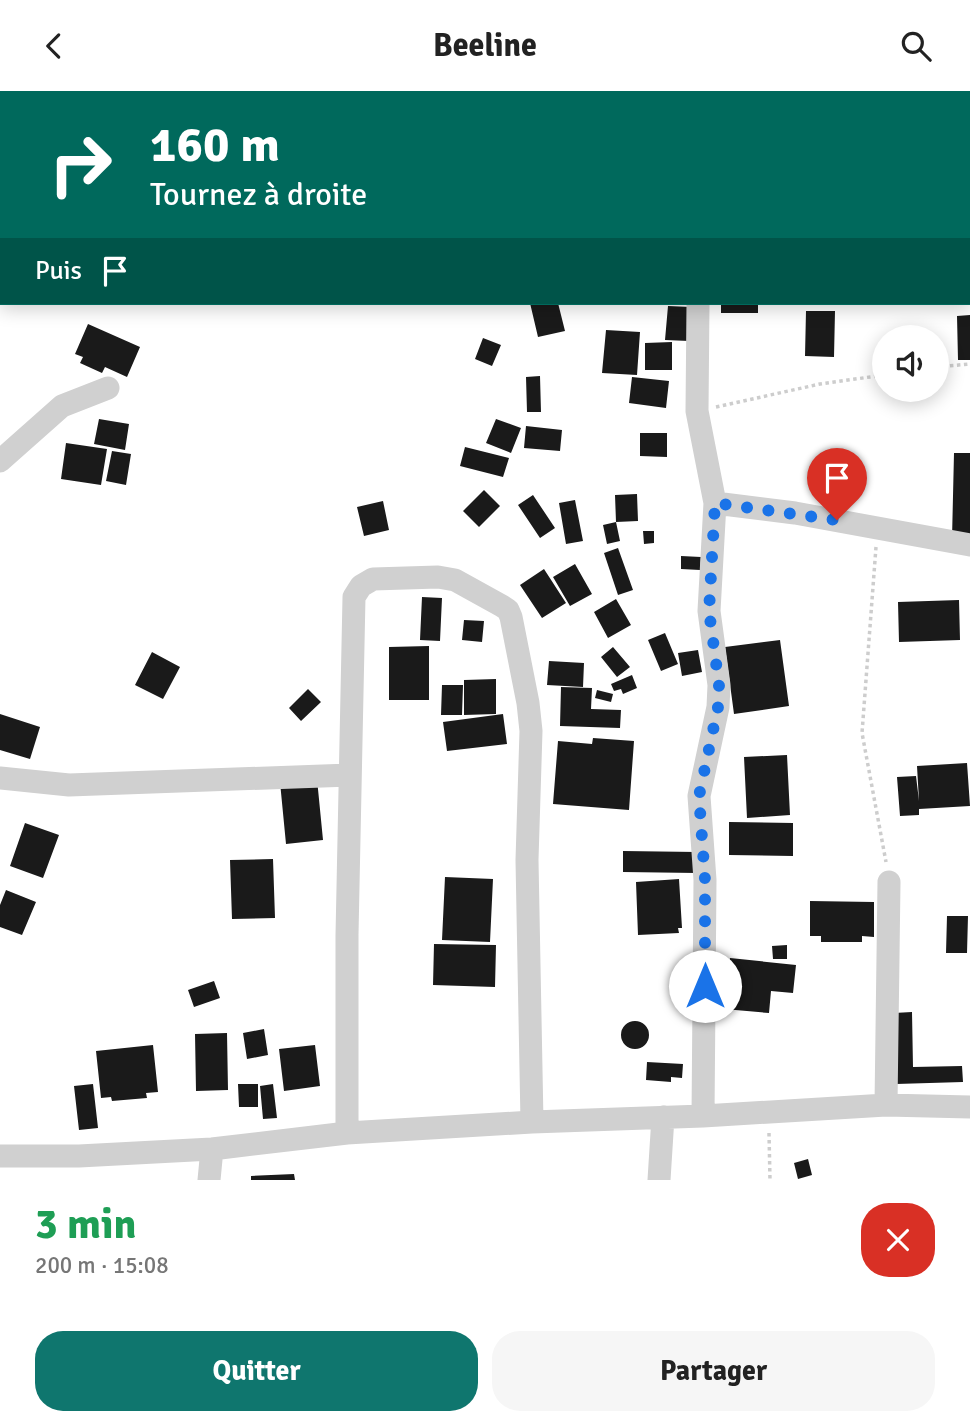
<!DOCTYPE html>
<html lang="fr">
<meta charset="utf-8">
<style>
body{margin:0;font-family:Signika,sans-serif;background:#f6f6f6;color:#222;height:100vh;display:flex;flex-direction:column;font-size:26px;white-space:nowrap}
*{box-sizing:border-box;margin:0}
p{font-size:23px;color:#767676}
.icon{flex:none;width:38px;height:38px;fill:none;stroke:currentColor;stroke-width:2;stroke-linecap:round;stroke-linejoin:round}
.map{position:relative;height:1089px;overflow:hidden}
.panel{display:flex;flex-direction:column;background:#fff;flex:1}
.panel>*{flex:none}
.banner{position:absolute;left:0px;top:0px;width:971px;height:214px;box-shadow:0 4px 18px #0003;background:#00695c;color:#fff;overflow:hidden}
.controls{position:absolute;left:872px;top:234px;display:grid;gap:14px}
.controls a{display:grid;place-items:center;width:77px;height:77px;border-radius:50%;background:#fff;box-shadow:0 4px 18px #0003;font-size:35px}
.pin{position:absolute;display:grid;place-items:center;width:60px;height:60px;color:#fff;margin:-72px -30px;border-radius:50% 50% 50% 0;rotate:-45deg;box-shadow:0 0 7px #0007}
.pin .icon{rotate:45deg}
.me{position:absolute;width:77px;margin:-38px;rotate:0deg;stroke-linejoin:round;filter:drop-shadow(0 0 5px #0008)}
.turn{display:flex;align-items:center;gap:24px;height:147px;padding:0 35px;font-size:32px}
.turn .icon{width:91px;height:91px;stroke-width:2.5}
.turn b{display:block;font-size:49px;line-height:60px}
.then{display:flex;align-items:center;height:66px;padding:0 35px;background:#0003;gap:14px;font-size:26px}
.round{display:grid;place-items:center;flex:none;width:74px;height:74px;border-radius:28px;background:#f6f6f6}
.summary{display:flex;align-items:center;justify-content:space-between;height:119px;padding:0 35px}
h1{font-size:42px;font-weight:800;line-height:52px;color:#1e9e55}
.button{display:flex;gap:14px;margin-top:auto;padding:14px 35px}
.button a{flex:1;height:80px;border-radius:28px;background:#0f766e;color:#fff;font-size:28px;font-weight:800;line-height:80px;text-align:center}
.button a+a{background:#f6f6f6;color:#222}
header{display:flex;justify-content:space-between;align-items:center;height:91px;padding:0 35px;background:#fff;font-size:32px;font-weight:800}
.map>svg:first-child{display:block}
.building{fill:#1a1a1a}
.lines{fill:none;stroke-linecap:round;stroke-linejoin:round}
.path{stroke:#cdcdcd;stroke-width:3.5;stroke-dasharray:3.5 3.5;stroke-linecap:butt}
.minor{stroke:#d0d0d0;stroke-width:23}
.route{stroke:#1a73e8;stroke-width:12;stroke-dasharray:0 21.6}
</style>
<header><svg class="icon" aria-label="back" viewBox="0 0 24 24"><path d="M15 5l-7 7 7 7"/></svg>Beeline<svg class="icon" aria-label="search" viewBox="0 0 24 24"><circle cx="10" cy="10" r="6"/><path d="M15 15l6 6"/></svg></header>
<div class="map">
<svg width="970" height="1089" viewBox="0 0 970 1089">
<rect width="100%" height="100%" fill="#fff"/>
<!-- building -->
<path class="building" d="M530 212H558L565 240 538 246Z
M721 212H758V222H721Z
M668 215 691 216 689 250 665 249Z
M806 220H835L834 266 805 265Z
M970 224V269H958L957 225Z
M88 233 140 256 127 286 105 276 102 282 80 272 83 266 75 263Z
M606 239 640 241 637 284 602 282Z
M483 247 501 254 492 275 475 268Z
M672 251V279H645V252Z
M540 285 541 321H527L526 286Z
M632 286 669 290 666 317 629 312Z
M99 328 129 333 125 359 94 353Z
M496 328 521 337 511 362 486 352Z
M526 335 562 339 560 360 524 357Z
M640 342H667V366L640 365Z
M66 352 107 358 101 394 61 388Z
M465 356 509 367 503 386 460 375Z
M112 360 131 363 126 394 106 390Z
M954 362H970V448H952Z
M484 399 500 415 479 436 463 420Z
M637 403 638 430 616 431 615 404Z
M533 404 555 437 540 447 518 414Z
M575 409 583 450 566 453 559 412Z
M383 410 389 439 364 445 357 416Z
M616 431 620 450 607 453 603 434Z
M643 440H654V452L644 453Z
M618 457 633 499 618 504 604 462Z
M681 465 701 466 700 479 681 478Z
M575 473 592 503 570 515 553 486Z
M544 478 566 512 542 527 520 494Z
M422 506 442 507 440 550 420 549Z
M616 508 631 534 608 547 594 521Z
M959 509 960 549 899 551 898 511Z
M464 529 484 530 482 551 462 549Z
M665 542 678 573 661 580 648 549Z
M780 549 789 615 734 623 725 556Z
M429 555V609H389V556Z
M613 556 630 576 617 586 601 566Z
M698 559 702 581 682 585 678 562Z
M152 561 180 576 163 608 135 594Z
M549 570 584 572 583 596 547 594Z
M632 584 637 597 623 603 621 598 614 600 611 593Z
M496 588V623L464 624V589Z
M442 594H463L462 624H441Z
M561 596 592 597 591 618 621 619 620 637 560 635Z
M308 598 321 611 301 630 289 617Z
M597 599 613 603 611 611 595 607Z
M0 623 40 636 30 668 0 659Z
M503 623 507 653 447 660 443 631Z
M593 647 634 650 629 719 553 713 558 650 592 653Z
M787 664 790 724 747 727 744 666Z
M967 672 970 715 919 718V724L900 725 897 686 916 685 919 710 917 675Z
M317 688 323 749 286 753 280 691Z
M729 731 793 732V765L729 764Z
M25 732 59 744 43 787 10 775Z
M623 760 697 761V782L623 781Z
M273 768 275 827 232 828 230 769Z
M445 786 493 788 490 851 442 849Z
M679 788 682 837H678L679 842 638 844 636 791Z
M6 799 36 811 22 844 0 836V814Z
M810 810 874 811V846L862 845V851H821V845H810Z
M947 825H968L967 862H946Z
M434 853 496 854 495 896 433 894Z
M787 854V868H773L772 855Z
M730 867 796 874 793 902 771 900 769 922 724 918Z
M214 890 220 907 194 916 188 899Z
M912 921 913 976 962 975 963 991 896 993 894 922Z
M621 944a14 14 0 1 1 28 0a14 14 0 1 1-28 0Z
M264 938 268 964 247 968 243 942Z
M227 942 228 999 196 1000 195 943Z
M153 954 158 1001 146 1002 147 1007 112 1010 111 1006 101 1007 96 960Z
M315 954 320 995 284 1000 279 958Z
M647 971 683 973 682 987 671 986V991L646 989Z
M93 993 98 1037 79 1039 74 995Z
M238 993H258V1016H239Z
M273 993 277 1027 263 1028 260 995Z
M808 1068 812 1084 798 1088 794 1072Z
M294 1083 295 1089H251V1085Z"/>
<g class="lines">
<!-- path -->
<path class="path" d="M936 276 970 273
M716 316 820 293 884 284
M876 456 862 642 886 771
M769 1042 770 1089"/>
<!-- minor -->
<path class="minor" d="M161 2V0
M0 99 2 98
M698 212 697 320 715 412 709 520 719 594 718 616 699 705 705 789 703 1025
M0 370 62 315 108 297
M715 412 795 422 970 454
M0 687 69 694 350 684
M886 1014 889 791
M347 1042V844L354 506 361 495 373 488 438 486 455 489 502 515 508 519 511 526 528 612 531 640 527 769 532 1031
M0 1065H79L212 1058 347 1042 532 1031 703 1025 886 1014 970 1016
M209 1089 212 1058
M659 1089 663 1026"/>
</g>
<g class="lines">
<!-- route -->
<path class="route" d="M705 895V789L699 705 718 616 719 594 709 520 715 412 837 429"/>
</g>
</svg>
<div class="controls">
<a><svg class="icon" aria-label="sound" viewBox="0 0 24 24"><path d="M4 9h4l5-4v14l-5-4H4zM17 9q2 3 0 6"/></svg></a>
</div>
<div class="pin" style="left:837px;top:429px;background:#d93025"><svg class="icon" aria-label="arrive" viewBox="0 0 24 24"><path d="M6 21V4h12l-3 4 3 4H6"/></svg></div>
<svg class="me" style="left:705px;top:895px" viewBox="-20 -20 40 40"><circle r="19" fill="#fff"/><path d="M0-13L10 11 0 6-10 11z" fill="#1a73e8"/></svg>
<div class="banner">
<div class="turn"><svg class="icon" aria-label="right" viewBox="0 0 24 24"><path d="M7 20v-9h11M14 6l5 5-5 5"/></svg><div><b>160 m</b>Tournez à droite</div></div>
<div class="then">Puis<svg class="icon" aria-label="arrive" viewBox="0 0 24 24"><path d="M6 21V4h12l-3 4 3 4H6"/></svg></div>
</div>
</div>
<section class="panel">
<div class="summary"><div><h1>3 min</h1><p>200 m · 15:08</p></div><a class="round" style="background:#d93025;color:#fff"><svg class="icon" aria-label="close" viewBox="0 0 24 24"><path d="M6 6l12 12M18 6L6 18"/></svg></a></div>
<div class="button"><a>Quitter</a><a>Partager</a></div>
</section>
